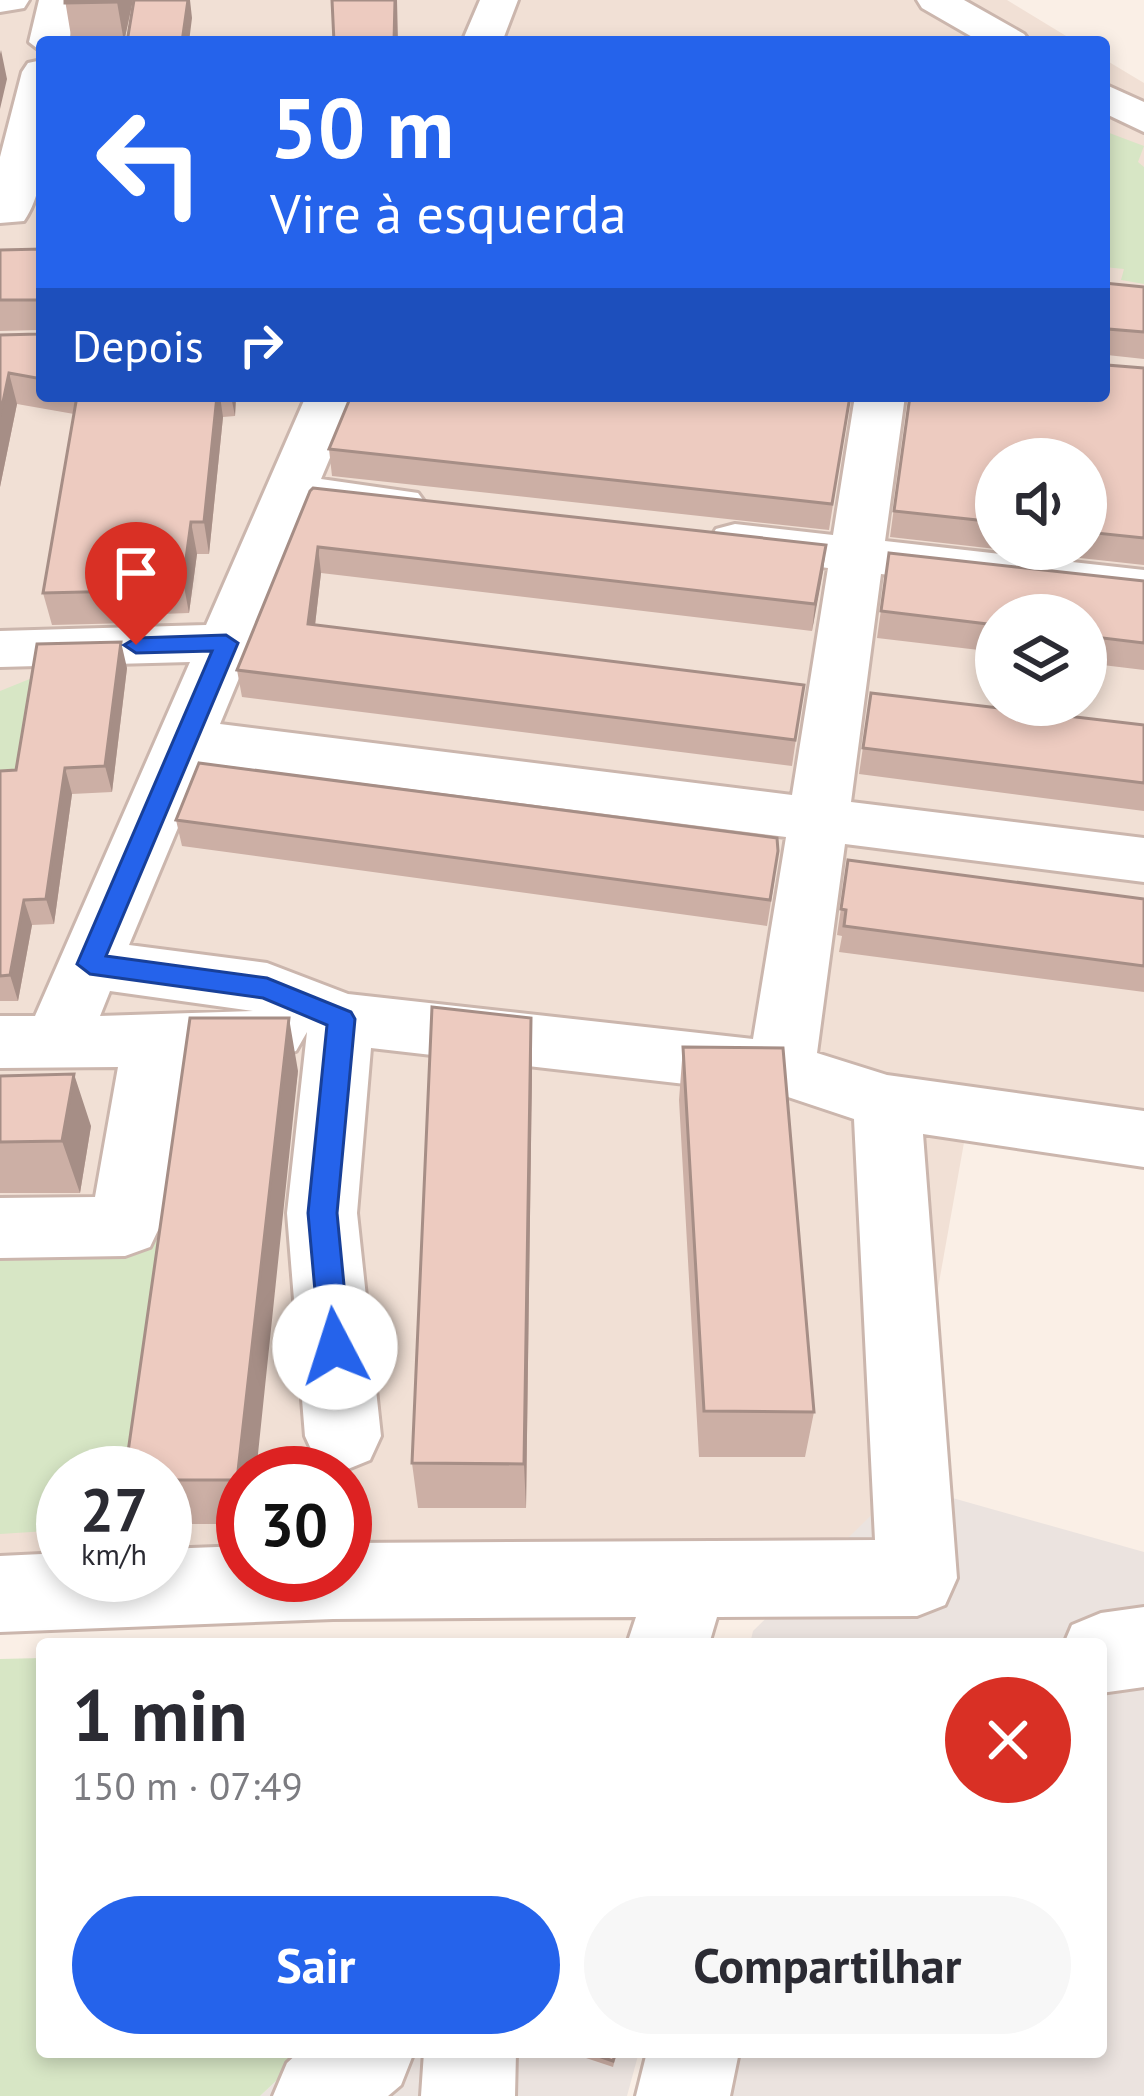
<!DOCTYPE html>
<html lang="pt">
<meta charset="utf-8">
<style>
body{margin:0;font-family:"PT Sans",sans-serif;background:#f7f7f7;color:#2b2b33;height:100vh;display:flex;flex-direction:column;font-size:45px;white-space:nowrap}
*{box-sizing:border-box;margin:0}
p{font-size:39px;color:#7c7c81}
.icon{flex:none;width:66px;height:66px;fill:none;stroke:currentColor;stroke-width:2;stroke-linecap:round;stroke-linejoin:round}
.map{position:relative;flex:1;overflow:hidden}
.panel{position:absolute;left:36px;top:1638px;width:1071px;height:420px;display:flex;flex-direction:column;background:#fff;border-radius:12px;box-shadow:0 6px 18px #0003}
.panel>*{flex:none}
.banner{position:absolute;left:36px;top:36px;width:1074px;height:366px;border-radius:12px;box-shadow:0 6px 18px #0003;background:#2563eb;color:#fff;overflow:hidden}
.fabs{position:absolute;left:975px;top:438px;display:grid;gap:24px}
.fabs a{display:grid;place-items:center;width:132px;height:132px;border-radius:50%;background:#fff;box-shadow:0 6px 18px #0003;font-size:60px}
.speed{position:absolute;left:36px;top:1446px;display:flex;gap:24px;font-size:60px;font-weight:700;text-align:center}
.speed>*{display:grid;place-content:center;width:156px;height:156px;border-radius:50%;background:#fff;box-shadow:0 6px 18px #0003;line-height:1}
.speed small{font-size:30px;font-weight:400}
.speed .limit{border:18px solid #d22;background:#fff;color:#111}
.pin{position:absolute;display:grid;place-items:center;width:102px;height:102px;color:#fff;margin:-123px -51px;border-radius:50% 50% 50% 0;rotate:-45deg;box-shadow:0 0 12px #0007}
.pin .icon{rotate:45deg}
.me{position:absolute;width:132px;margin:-66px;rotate:355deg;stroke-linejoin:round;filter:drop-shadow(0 0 9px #0008)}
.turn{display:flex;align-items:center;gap:42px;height:252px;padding:0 36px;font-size:54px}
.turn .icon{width:156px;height:156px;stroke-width:2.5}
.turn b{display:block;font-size:84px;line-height:102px}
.then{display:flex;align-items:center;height:114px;padding:0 36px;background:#0003;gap:24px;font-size:45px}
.round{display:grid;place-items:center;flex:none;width:126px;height:126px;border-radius:63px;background:#f7f7f7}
.head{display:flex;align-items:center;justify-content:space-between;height:204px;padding:0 36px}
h1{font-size:72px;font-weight:800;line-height:90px}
.cta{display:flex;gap:24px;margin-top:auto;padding:24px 36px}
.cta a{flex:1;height:138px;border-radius:72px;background:#2563eb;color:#fff;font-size:48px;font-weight:800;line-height:138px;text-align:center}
.cta a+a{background:#f7f7f7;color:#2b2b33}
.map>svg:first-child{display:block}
.residential{fill:#f1e0d5;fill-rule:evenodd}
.industrial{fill:#ebe3df}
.green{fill:#d7e6c5}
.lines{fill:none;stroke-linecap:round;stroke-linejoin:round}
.minor-casing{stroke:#cbb6ad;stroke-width:6}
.minor{fill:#fff;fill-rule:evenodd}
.wall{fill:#ccafa5}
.shaded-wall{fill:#a68e86}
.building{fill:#edcbc0;stroke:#a68e86;stroke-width:3}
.route{fill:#2563eb;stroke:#184099;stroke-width:3}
</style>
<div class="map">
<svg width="1144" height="2096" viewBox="0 0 1144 2096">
<rect width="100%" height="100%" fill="#faefe6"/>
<!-- residential -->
<path class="residential" d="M0 0H1007L1076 42H42V396H1104V59L1144 83V1164L965 1137 903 1484 869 1537 345 1548V1473H243V1551L165 1554V1473H63V1557L0 1559ZM996 459H1086V549H996ZM996 615H1086V705H996Z"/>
<!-- industrial -->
<path class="industrial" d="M903 1484 1144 1552V2096H633L644 2052H1101V1644H750L753 1631Z
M307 2052H639L627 2096H260Z"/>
<!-- green -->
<path class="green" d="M1104 131 1144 146 1138 162 1144 167V284L1121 280 1124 269 1104 267Z
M52 670 41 735 0 797V691Z
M187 1193 148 1473H63V1530L0 1534V1253Z
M42 1658V2052H307L260 2096H0V1659Z"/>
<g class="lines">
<!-- minor casing -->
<g class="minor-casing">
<path id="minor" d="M0 0H29L24 8 0 12Z
M39 0H77L69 42H42V52L29 42Z
M480 0H518L502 42H462Z
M917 0H964L1024 34 1030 42H981L922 8Z
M42 60C42 109 53 179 24 221L0 223V157L22 72 28 63Z
M1104 84 1144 102V132L1104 113Z
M306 396H356L321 479 418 493 426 504 418 515 400 520 309 509 220 724 792 795 828 568 716 553 709 541 716 529 735 524 833 535 855 396H905L885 541 1144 570V604L881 574 851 802 1144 838V882L845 844 817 1053 887 1075 1144 1111V1167L923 1134 957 1578 945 1605 917 1616 717 1617 709 1644H627L636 1617 333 1619 0 1632V1556L63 1553V1575H165V1549L243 1546V1575H345V1543L875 1540 854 1119 782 1095 371 1048 357 1213 381 1436 370 1460 343 1471 316 1460 305 1436 287 1213 307 1032 296 1051C259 1063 224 1067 185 1067L160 1226 150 1247 125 1256 0 1258V1198L95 1197 118 1067 0 1068V1016H35L190 662 0 667V631L206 625ZM205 763 786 837 753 1039 348 994 267 963 129 945ZM110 991 253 1011 100 1016Z
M1144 1607V1687L1101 1693V1644H1064L1072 1625 1101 1613Z
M299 2052H414L401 2085 388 2096H273L287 2063Z
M424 2052H516L515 2096H421Z
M647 2052H739L730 2096H636Z"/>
</g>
<!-- minor -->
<use href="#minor" class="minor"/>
</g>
<!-- wall -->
<path class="wall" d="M65 0H133L124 42H72Z
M42 249V396H236L235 416 223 417 209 554H197L189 613 133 615 132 623 52 625 43 593 74 414 17 404 0 487V335L38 334V330L0 331V250Z
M1104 283 1144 287V359L1107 355V365L1144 368V565L997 549H1086V459H996V549L890 537 909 396H1104Z
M850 396 829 530 332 476 329 449Z
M310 491 826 545 812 631 321 573 315 625 804 685 792 766 242 697 237 670Z
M889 553 1144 581V670L1086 663V615H996V652L877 638Z
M127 668 112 792 72 794 54 924 32 925 18 1001H0V771L16 770Z
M871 693 1144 725V811L859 774Z
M176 820 775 877 767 926 182 846Z
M848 860 1144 899V992L839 952 842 936 837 935Z
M531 1018 532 1071 526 1508H418L412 1463Z
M683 1047 814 1412 805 1457H699L679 1100Z
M298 1071 243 1473V1524H165V1473Z
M0 1076 91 1126 80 1193H0Z
M568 2052H617L613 2067Z"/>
<!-- shaded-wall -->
<path class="shaded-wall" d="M117 0H133L124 42 117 2Z
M188 0H190L192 18 189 42H182Z
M395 0H397L398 42H394Z
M1 50 7 79 0 109V54Z
M9 373 17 404 0 487V416Z
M217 396H220L223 417 209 554 204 522Z
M231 396H236L235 416Z
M191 522 197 554 189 613 183 581Z
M826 545 823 572 812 631 815 604Z
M318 547 321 573 312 651 308 624Z
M126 583 133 615 132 623 125 591Z
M121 642 127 668 112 792 105 766Z
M65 768 72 794 54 924 46 899Z
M24 900 32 925 18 1001 10 975Z
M289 1018 298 1071 256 1473H243V1500L237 1480Z
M531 1018 532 1071 526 1508 524 1464Z
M74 1074 91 1126 80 1193 62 1141Z"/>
<!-- building -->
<path class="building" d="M65 0H117V2L65 3Z
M134 0H188L182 42H127Z
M332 0H395L394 42H334Z
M42 249V379L9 373 0 416V335L38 334V300H0V250Z
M1104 283 1144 287V332L1107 329V365L1144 368V538L1086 532V459H996V522L894 511 910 396H1104Z
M77 396H217L204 522H191L183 581 126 583 125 591 43 593Z
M351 396H850L832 504 329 449Z
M313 488 826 545 815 604 318 547 308 624 804 685 795 740 237 670 310 491Z
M889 553 1144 581V643L1086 636V615H996V625L881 611Z
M121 642 105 766 65 768 46 899 24 900 10 975 0 976V771L16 770 37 644Z
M871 693 1144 725V783L863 748Z
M199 763 777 838 778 851 770 900 176 820Z
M848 860 1144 899V966L844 926 846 910 841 909Z
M432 1007 531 1018 524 1464 412 1463Z
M190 1018H289L237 1480H165V1473H125Z
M683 1047 783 1048 814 1412 704 1411Z
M74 1074 62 1141 0 1142V1076Z
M587 2052H616L613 2061Z"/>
<!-- route -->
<path class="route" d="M226 635 238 643 106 956 267 978 351 1012 355 1019 337 1213 350 1347 346 1357 335 1360 324 1357 320 1347 308 1213 327 1025 263 998 90 974 77 964 212 651 136 653 124 645 136 638Z"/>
</svg>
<div class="fabs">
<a><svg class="icon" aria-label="sound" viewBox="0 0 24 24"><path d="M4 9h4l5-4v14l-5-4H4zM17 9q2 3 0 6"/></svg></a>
<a><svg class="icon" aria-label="layers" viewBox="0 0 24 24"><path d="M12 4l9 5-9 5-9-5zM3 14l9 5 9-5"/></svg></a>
</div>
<div class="speed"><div>27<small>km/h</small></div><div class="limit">30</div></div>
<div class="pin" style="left:136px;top:645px;background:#d93025"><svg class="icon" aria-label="arrive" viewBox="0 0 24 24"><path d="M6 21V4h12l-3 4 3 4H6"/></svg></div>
<svg class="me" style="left:335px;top:1347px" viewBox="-20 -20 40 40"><circle r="19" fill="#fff"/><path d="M0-13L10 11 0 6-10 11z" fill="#2563eb"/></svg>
<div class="banner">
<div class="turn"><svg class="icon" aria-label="left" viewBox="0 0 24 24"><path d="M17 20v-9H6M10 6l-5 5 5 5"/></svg><div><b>50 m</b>Vire à esquerda</div></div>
<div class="then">Depois<svg class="icon" aria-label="right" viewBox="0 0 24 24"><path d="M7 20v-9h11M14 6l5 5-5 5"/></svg></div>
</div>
<section class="panel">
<div class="head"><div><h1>1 min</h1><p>150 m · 07:49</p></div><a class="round" style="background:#d93025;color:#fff"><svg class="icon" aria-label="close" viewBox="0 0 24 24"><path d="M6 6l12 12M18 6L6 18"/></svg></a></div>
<div class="cta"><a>Sair</a><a>Compartilhar</a></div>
</section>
</div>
